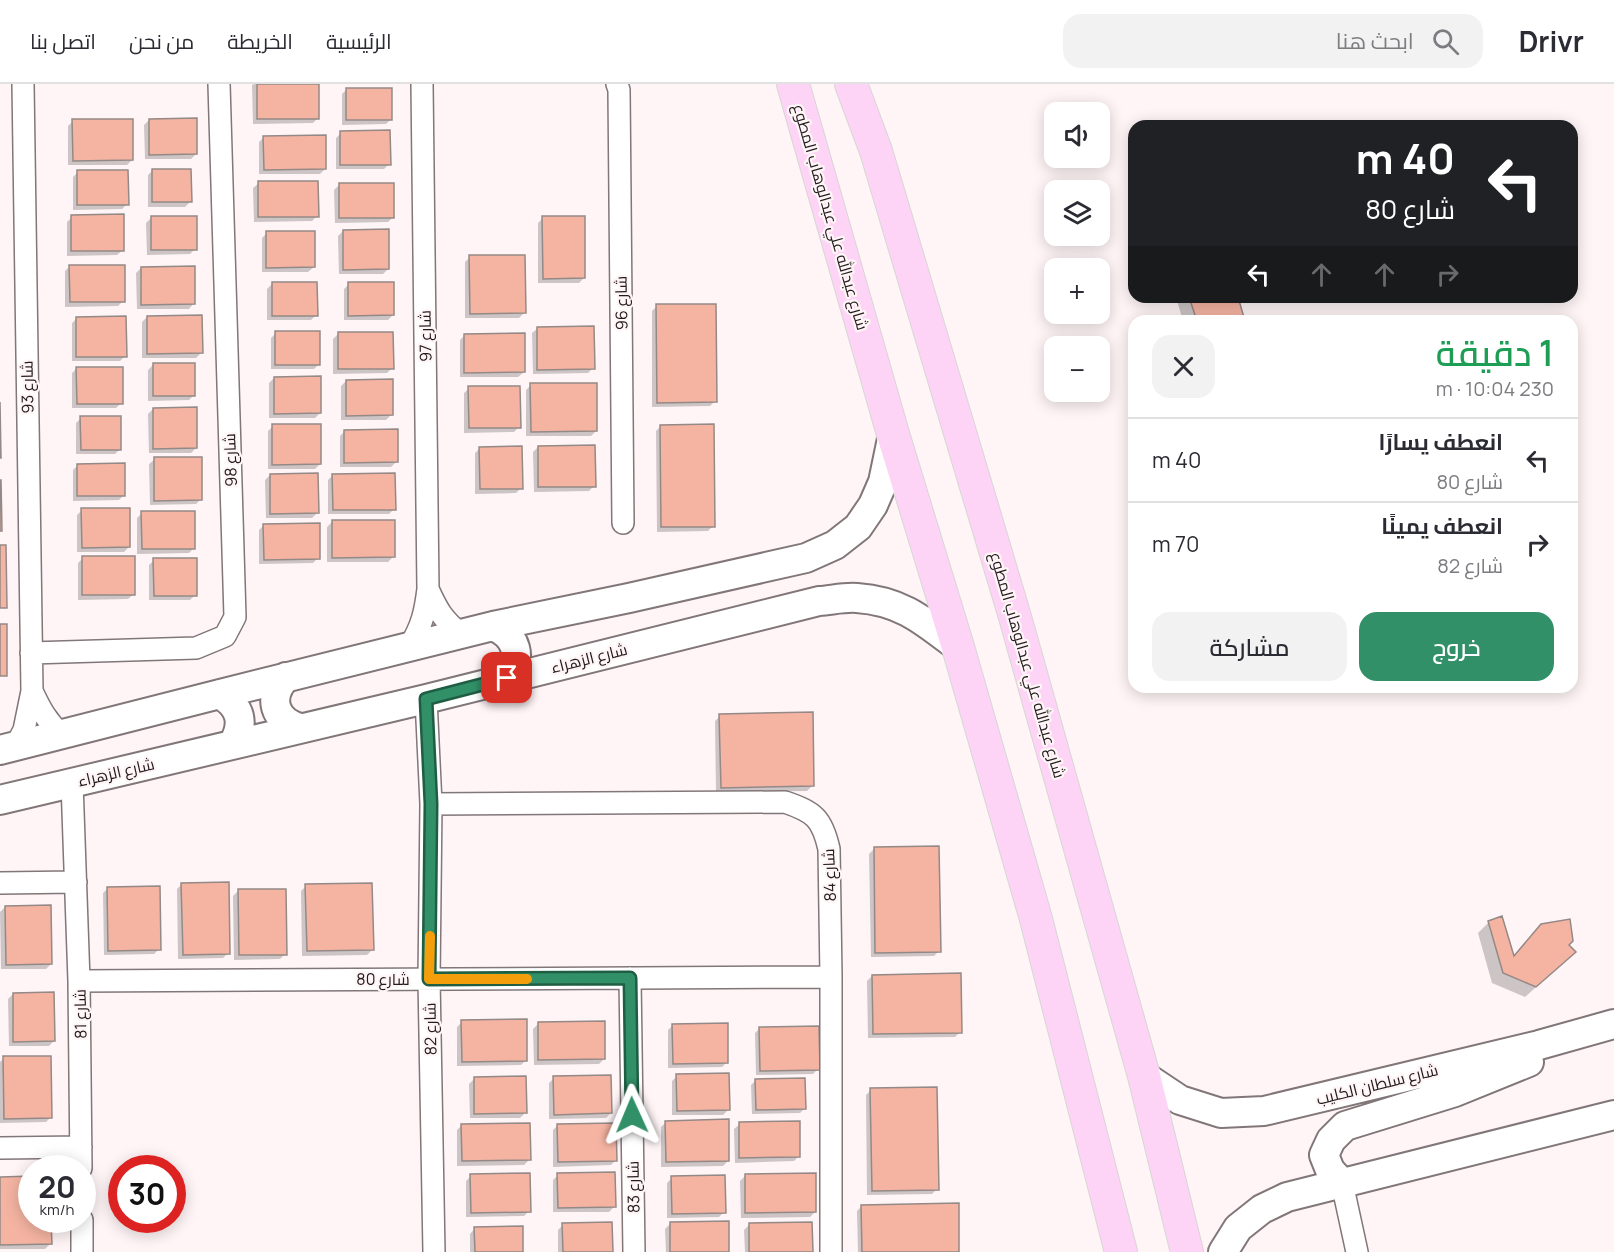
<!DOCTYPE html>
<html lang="ar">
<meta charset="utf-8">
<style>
body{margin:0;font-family:Manrope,Cairo,sans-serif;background:#f2f2f3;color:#2b2b33;direction:rtl;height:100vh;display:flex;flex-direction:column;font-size:22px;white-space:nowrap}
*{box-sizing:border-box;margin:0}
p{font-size:20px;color:#7c7c81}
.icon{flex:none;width:33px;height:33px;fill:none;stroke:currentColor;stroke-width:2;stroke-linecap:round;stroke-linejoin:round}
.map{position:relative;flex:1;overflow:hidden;direction:ltr}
.panel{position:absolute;left:1128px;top:231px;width:450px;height:378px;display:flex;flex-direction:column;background:#fff;border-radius:18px;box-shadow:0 3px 15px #0003;direction:rtl}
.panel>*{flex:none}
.top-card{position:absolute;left:1128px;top:36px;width:450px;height:183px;border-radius:18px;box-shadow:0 3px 15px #0003;direction:rtl;background:#202124;color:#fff;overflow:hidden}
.controls{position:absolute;left:1044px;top:18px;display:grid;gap:12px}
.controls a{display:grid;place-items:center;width:66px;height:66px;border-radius:12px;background:#fff;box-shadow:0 3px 15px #0003;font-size:30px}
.speed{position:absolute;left:18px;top:1071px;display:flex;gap:12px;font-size:30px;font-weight:700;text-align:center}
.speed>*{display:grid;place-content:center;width:78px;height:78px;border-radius:50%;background:#fff;box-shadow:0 3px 15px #0003;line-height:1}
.speed small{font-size:15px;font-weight:400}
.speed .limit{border:9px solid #d22;background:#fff;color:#111}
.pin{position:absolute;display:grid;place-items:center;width:51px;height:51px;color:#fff;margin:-26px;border-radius:12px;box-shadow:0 3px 9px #0006}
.me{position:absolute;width:66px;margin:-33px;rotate:359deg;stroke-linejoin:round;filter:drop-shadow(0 0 4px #0008)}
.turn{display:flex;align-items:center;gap:21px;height:126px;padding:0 24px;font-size:27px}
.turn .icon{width:78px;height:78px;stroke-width:2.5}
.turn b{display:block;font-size:42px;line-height:51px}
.lanes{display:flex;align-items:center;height:57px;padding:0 24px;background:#0003;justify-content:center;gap:30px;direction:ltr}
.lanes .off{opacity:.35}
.round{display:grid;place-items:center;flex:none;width:63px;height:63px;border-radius:18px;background:#f2f2f3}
.headline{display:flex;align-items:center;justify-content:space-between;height:102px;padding:0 24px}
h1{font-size:36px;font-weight:600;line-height:45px;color:#1e9e55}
.cta{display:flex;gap:12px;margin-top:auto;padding:12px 24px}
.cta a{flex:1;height:69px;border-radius:18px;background:#329068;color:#fff;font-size:24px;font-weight:600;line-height:69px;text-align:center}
.cta a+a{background:#f2f2f3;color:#2b2b33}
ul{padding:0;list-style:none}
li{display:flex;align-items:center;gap:18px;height:84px;padding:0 24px;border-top:2px solid #e1e1e2}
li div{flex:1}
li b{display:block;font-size:22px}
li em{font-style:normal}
header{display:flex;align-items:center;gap:36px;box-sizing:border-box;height:84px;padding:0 30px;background:#fff;border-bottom:2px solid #e1e1e2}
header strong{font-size:28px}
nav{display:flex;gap:33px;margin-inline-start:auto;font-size:21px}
.search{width:420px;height:54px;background:#f2f2f3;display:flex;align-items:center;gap:15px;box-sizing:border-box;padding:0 21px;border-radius:18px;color:#7c7c81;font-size:22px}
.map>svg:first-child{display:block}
.shadow{fill:#0003}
.building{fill:#f5b4a2;stroke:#948986;stroke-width:1.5}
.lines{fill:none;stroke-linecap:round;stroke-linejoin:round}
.street-casing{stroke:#817678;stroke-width:24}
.secondary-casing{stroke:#817678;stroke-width:32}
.primary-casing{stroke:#d7d6d6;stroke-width:34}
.street{stroke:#fff;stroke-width:21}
.secondary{stroke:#fff;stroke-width:28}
.primary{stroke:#fdd4f5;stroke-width:32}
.route-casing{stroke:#205e44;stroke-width:15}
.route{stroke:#329068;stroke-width:10}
.slow{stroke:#f59e0b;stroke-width:10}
.labels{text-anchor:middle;stroke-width:4.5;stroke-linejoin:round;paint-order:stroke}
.street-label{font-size:16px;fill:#201b1c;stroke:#fff5f7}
</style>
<header>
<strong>Drivr</strong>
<div class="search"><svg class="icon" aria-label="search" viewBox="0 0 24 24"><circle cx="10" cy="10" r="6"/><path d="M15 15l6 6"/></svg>ابحث هنا</div>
<nav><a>الرئيسية</a><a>الخريطة</a><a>من نحن</a><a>اتصل بنا</a></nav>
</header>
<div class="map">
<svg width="1614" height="1168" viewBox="0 0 1614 1168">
<rect width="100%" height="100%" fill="#fff5f7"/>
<!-- shadow -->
<path class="shadow" d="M254 0H317L318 34 313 39 253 40 252 1Z
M347 5 391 35 386 40 342 41V10Z
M149 36 196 70 191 75H145L144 41Z
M73 37 132 76 127 81H68V42Z
M341 49 389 80 384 85H336V54Z
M264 53 325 85 320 90H259V58Z
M153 86 190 118 185 123H148V91Z
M78 88 127 120 122 125 73 126V93Z
M259 99 317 132 312 137 254 138 253 104Z
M339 101 393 133 388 138 335 139 334 106Z
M72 133 123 166 117 171 67 172V138Z
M151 134 195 165 190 170 147 171 146 139Z
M543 134 584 194 579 199H538V139Z
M343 147 388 185 383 190H339L338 152Z
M267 149 314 183 308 188H262V154Z
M470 173 524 229 519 234H465V178Z
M70 182 123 217 118 222 65 223V187Z
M141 184 194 219 189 225H137L136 189Z
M272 200 316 231 311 236H267V205Z
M349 200 393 231 388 236H344V205Z
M1176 213H1237L1243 237H1183Z
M657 222 715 317 710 322 652 323V227Z
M147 233 201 269 196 274H142V238Z
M77 234 125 272 120 277H72V239Z
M538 244 593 284 588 289 533 290 532 249Z
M276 249 319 280 314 285H271V254Z
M338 250 392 284 387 289 333 290V255Z
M465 251 524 288 518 293H460V256Z
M153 281 194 311 189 316 148 317V286Z
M77 284 121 319 116 324H72V289Z
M274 294 320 329 315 334H269V299Z
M346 297 391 331 386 336H341V302Z
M531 301 596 347 591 352H526V306Z
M469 304 519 343 514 348 464 349V309Z
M153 325 196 364 191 369H149L148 330Z
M81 334 120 365 115 370H76V339Z
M273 342 320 380 315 385H268V347Z
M661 342 713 442 708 447 657 448 656 347Z
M345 347 396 378 391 383H340V352Z
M538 363 594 402 589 407 534 408 533 368Z
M480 364 521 404 516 409 475 410V369Z
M155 375 201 415 196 420 150 421 149 380Z
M78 381 124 411 119 416 73 417V386Z
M270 391 317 429 312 434H266L265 396Z
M333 391 394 425 389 430H328V396Z
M82 426 129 463 124 468H77V431Z
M142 429 194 464 189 469 137 470V434Z
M332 438 393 473 388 478H327V443Z
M264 441 318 474 313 479 259 480V446Z
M83 474 134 510 128 515 78 516V479Z
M154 476 195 511 190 516H149V481Z
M720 632 812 702 807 707 716 708 715 637Z
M874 765 939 867 934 872 871 873 869 770Z
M182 800 228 869 223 874 178 875 177 805Z
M306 802 372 866 367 871 302 872 301 807Z
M108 804 159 865 154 870 104 871 103 809Z
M238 807 285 870 280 875 234 876 233 812Z
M5 823 51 880 46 885H1L0 828Z
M1489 838 1513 873 1531 853 1563 879 1525 913 1492 899 1478 849Z
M872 892 960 948 955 953 868 954 867 897Z
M13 910 54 957 49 962H9L8 915Z
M462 938 526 976 521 981 457 982V943Z
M538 940 604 975 599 980 534 981 533 945Z
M673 941 727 978 722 983 668 984V946Z
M760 944 818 985 813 990 756 991 755 949Z
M4 974 51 1033 46 1038 0 1039V978Z
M677 992 728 1026 723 1031H672V997Z
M554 994 611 1029 606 1034 549 1035V999Z
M474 995 525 1029 520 1034H470L469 1000Z
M756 996 805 1024 800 1029 752 1030 751 1001Z
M871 1006 937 1105 932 1110 867 1111 866 1011Z
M666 1038 728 1077 723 1082 661 1083V1043Z
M740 1040 799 1072 794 1077 735 1079 734 1045Z
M462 1041 529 1076 524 1081 457 1082V1046Z
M558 1041 616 1076 611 1081 553 1083V1046Z
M558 1091 614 1123 609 1128H553V1096Z
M471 1092 529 1127 524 1132 466 1133V1097Z
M745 1092 815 1128 810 1133 741 1134 740 1097Z
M0 1094 32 1136H50V1160L45 1165H0Z
M672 1094 724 1128 719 1133 667 1134V1099Z
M862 1122 958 1168H858L857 1127Z
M670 1140 728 1168H666L665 1145Z
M563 1141 611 1168H558V1146Z
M749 1141 811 1168H745L744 1146Z
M475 1144 522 1168H470V1150Z"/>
<!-- building -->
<path class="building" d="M257 0H319V35H257Z
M346 4H392V36H346Z
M197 34V70L149 71V35Z
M72 35H133V76L73 77Z
M390 46 391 81H340V47Z
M326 51V85L264 86 263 52Z
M152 85H191L192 118H152Z
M77 86H128L129 121H77Z
M258 97H318L319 133H258Z
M339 99H394V134H339Z
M124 130V167H71V131Z
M151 132H197V166H151Z
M542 132H585V194L543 195Z
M389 145V185L343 186V146Z
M266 147H315V183L266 184Z
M469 171H525L526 229 470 230Z
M69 181H125V218H70Z
M195 182V220L141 221V183Z
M272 198H317L318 232H272Z
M348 198H394V231L348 232Z
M1189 213H1238L1245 237H1197Z
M656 220H716L717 318 657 319Z
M202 231 203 269 147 270V232Z
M126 232 127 273H76V233Z
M594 242 595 285 537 286V243Z
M275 247H320V281H275Z
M338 248H393L394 285H338Z
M525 249V288L464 289V250Z
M153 279H195V312H153Z
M76 283H123V320H77Z
M321 292V329L274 330V293Z
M393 295V331L346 332V296Z
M530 299H597V347L531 348Z
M468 302H520L521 344H469Z
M0 318 1 374H0Z
M197 323V364L153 365V324Z
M80 332H121V366H81Z
M272 340H321V380L272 381Z
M714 340 715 443H661L660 341Z
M398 345V378L344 379V346Z
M595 361 596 403H538V362Z
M522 362 523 405H480L479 363Z
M154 373H202V416L154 417Z
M125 379V412H77V380Z
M318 389 319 429 270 430V390Z
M395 389 396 426H333L332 390Z
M0 396H1L2 447H0Z
M81 424H130V463L82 464Z
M141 427H195V465H142Z
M332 436H395V473L332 474Z
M320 439V475L264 476 263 440Z
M0 461H6L7 524H0Z
M82 472H135V511H82Z
M153 474H197V512H154Z
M0 540H7V592H0Z
M813 628 814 702 721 704 719 630Z
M939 762 941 868 875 869 874 763Z
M229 798 230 870 183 871 181 799Z
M372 799 374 866 307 867 305 800Z
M160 802 161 866 108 867 107 803Z
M238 805H286L287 871H239Z
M51 821 52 880 6 881 5 822Z
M1502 832 1514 872 1541 840 1570 835 1573 857 1569 861 1576 868 1536 903 1503 889 1488 837Z
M961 889 962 949 873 950 872 891Z
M54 908 55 957 13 958V909Z
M527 935V977L462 978 461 936Z
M605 937V975L538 976V938Z
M728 939V979L673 980 672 940Z
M819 942 820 986 760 987 759 943Z
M3 972H51L52 1034 4 1035Z
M729 989 730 1026 677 1027 676 990Z
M611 991 612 1029 554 1031 553 992Z
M526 992 527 1029 474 1030V993Z
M805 994 806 1025 756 1026 755 995Z
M937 1003 939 1106 872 1107 870 1004Z
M729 1035V1077L666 1078 665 1037Z
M800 1037V1073L739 1074V1038Z
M530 1039 531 1076 462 1077 461 1040Z
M616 1039 617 1077 558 1078 557 1040Z
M615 1088 616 1123 558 1124 557 1089Z
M530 1089 531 1128 471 1129 470 1090Z
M816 1089V1128L745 1129V1090Z
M725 1091 726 1129 672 1130 671 1092Z
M32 1092V1136H51L52 1160 0 1161V1093Z
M959 1119V1168H862L861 1121Z
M729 1137V1168H670V1138Z
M612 1138 613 1168H563L562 1139Z
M812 1138 813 1168H749V1139Z
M523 1142V1168H475L474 1143Z"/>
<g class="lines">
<!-- street casing -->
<g class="street-casing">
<path id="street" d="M617 0 619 6 623 439
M428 505C437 525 443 536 461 550
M410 562C422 541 425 529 428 505L422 0
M31 569 196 564 225 552 235 533 219 0
M32 607C40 624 47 638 62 651
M426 615 431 720 429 895 434 1168
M15 663 24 646 32 607 23 0
M72 699 79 897 81 1084
M431 720 785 718C814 728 822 734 829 765L831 893V1168
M0 799 76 798
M630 894 634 1168
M79 897 831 893
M0 1064 81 1063
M1342 1099 1357 1168
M82 1136V1168"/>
</g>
<!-- secondary casing -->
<g class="secondary-casing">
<path id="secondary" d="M493 542C517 552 523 573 507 594
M286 593C267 613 274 637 300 644
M220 610C241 623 245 639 233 660
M0 666 220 610 493 542 629 514 806 474 835 461 858 443 873 421 883 398 893 350
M0 716 426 615 819 517C832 516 845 513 857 514 902 517 924 537 958 563
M1144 992 1180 1016 1221 1029 1264 1027 1539 961 1614 940
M1342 1099 1330 1086 1324 1071 1331 1056 1345 1042 1455 1008 1529 978
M1223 1168 1238 1144 1262 1125 1287 1113 1614 1031"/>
</g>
<!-- primary casing -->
<g class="primary-casing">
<path id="primary" d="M793 0 893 350 958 563 1036 835 1121 1168
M851 0 876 67 1015 533 1144 992 1187 1168"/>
</g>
<!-- street -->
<use href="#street" class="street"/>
<!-- secondary -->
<use href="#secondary" class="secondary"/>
<!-- primary -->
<use href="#primary" class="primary"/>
</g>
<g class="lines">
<!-- route casing -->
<g class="route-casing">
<path id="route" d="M507 594 426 615 431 720 429 895 630 894 632 1031"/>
</g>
<!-- route -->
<use href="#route" class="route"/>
<!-- slow -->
<path class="slow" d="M430 852 429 895H527"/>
</g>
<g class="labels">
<!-- street labels -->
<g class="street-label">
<text transform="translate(831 133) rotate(74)" y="6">شارع عبدالله علي عبدالوهاب المطوع</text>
<text transform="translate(621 219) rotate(-91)" y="6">شارع 96</text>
<text transform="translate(425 252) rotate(-91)" y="6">شارع 97</text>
<text transform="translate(27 303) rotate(-91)" y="6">شارع 93</text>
<text transform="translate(230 376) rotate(-92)" y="6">شارع 98</text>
<text transform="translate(589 574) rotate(-14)" y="6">شارع الزهراء</text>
<text transform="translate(1028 581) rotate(74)" y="6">شارع عبدالله علي عبدالوهاب المطوع</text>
<text transform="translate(116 688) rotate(-13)" y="6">شارع الزهراء</text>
<text transform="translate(829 791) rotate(-92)" y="6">شارع 84</text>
<text x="383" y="901">شارع 80</text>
<text transform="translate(80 930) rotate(-91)" y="6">شارع 81</text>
<text transform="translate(430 945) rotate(-91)" y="6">شارع 82</text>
<text transform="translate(1377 1000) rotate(-14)" y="6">شارع سلطان الكليب</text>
<text transform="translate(633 1103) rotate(-91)" y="6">شارع 83</text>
</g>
</g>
</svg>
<div class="controls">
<a><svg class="icon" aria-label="sound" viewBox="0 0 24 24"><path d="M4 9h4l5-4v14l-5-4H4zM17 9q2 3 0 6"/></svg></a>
<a><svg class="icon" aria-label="layers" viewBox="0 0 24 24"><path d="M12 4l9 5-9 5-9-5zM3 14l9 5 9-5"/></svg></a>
<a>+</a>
<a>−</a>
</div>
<div class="speed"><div>20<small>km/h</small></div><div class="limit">30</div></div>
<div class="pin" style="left:507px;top:594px;background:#d93025"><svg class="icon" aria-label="arrive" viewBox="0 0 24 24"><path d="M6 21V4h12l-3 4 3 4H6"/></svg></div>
<svg class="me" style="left:632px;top:1031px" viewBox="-20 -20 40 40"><path d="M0-17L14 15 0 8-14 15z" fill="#329068" stroke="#fff" stroke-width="4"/></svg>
<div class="top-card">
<div class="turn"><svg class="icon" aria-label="left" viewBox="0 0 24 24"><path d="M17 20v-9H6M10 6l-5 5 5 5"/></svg><div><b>40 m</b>شارع 80</div></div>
<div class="lanes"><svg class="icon" aria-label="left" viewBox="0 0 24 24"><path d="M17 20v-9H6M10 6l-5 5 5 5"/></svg><svg class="icon off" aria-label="ahead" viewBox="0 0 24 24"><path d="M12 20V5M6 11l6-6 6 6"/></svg><svg class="icon off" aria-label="ahead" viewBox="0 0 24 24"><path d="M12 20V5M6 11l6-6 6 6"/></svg><svg class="icon off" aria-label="right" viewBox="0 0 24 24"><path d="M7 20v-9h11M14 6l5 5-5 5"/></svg></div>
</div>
<section class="panel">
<div class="headline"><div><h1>1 دقيقة</h1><p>230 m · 10:04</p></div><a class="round"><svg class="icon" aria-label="close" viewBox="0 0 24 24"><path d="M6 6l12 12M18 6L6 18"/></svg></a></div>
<ul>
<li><svg class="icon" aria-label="left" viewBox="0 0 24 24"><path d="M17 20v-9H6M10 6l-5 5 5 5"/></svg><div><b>انعطف يسارًا</b><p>شارع 80</p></div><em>40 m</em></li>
<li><svg class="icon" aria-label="right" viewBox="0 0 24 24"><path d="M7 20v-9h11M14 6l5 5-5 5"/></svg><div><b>انعطف يمينًا</b><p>شارع 82</p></div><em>70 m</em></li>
</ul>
<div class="cta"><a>خروج</a><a>مشاركة</a></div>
</section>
</div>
